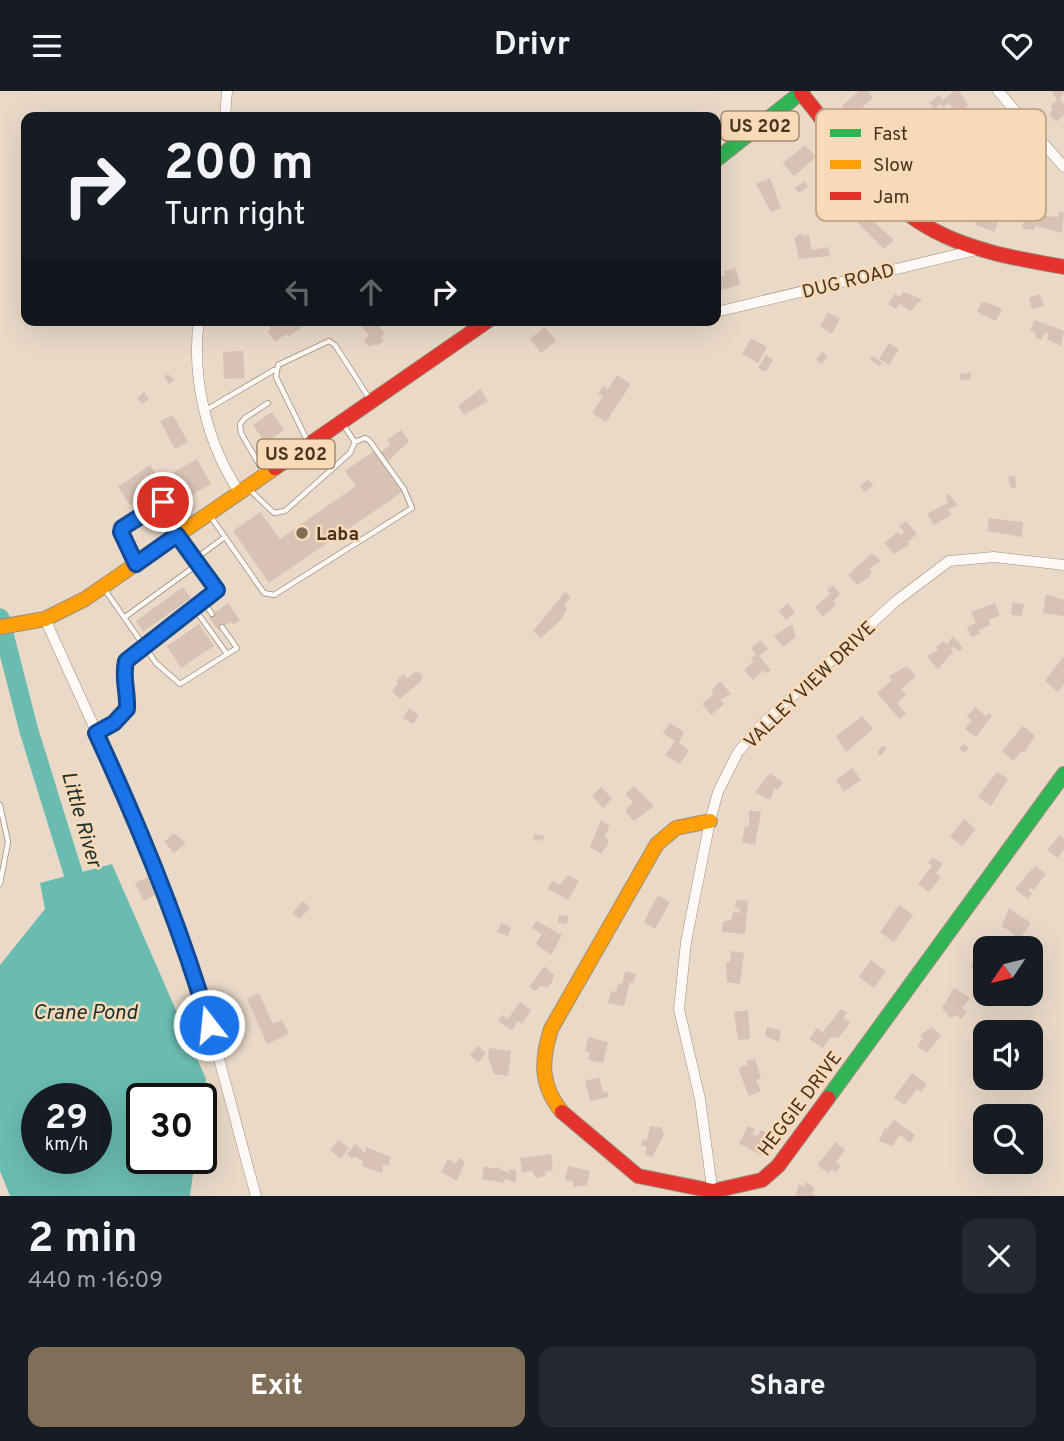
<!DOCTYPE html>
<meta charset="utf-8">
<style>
body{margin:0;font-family:Overpass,sans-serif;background:#242831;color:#f1f3f6;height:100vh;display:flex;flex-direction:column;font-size:26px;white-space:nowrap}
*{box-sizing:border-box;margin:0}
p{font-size:23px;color:#9ea1a6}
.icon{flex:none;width:38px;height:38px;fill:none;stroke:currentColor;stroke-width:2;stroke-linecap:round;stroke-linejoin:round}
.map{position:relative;height:1105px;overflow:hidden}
.side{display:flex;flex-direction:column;background:#171b24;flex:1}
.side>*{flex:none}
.top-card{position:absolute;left:21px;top:21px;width:700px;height:214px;border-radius:14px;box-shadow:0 7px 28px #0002;background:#171b24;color:#f1f3f6;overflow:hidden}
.needle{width:46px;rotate:235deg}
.buttons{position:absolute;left:973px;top:845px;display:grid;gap:14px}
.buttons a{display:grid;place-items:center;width:70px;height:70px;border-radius:14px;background:#171b24;box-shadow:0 7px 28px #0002;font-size:35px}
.speed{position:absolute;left:21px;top:992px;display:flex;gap:14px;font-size:35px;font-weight:700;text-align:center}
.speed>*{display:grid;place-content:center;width:91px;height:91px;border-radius:50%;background:#171b24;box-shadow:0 7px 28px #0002;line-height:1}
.speed small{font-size:18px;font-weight:400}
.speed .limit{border:4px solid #111;border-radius:10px;background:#fff;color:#111}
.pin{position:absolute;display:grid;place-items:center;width:60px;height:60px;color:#fff;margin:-30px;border:4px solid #fff;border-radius:50%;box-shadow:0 2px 7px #0007}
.me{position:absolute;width:77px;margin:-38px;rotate:344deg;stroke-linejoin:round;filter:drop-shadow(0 0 5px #0008)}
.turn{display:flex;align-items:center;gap:24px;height:147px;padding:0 28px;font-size:32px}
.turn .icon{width:91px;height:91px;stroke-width:2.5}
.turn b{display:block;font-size:49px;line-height:60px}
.lanes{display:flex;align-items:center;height:66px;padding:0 28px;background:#0003;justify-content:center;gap:35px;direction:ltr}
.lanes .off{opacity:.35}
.round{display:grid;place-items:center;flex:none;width:74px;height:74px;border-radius:14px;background:#242831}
.head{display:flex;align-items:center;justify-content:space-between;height:119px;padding:0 28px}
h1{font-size:42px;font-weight:700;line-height:52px}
.primary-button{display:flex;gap:14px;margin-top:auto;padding:14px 28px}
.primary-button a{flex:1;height:80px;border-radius:14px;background:#816e58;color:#fff;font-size:28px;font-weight:700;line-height:80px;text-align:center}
.primary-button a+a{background:#242831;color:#f1f3f6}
header{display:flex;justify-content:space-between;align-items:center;height:91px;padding:0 28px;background:#171b24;font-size:32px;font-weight:700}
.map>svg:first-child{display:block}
.water{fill:#6abcb1;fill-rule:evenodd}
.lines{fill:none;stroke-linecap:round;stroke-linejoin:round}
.river{stroke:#6abcb1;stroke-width:19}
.building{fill:#d7c2b4}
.lane-casing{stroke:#9e8e7b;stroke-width:6}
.street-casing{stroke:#9e8e7b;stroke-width:11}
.fast-casing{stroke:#9e8e7b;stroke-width:16}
.slow-casing{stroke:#9e8e7b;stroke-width:16}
.jam-casing{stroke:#9e8e7b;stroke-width:16}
.lane{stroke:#fcf9f7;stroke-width:4.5}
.street{stroke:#fcf9f7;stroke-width:10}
.fast{stroke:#30b455;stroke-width:14}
.slow{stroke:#ff9f0a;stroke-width:14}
.jam{stroke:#e5322d;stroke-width:14}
.route-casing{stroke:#114b97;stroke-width:18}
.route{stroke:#1a73e8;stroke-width:12}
.poi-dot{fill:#816e58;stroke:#f8dab9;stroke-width:2.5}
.labels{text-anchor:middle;stroke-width:5;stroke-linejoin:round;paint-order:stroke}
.shield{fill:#f8dab9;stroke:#7d664c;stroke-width:2}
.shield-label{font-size:18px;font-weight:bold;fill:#48341d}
.street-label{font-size:19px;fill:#48341d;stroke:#f8dab9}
.poi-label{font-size:19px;font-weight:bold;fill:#48341d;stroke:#f8dab9;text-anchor:start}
.water-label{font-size:21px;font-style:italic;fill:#1c312f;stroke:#f8dab9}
.key{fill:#f8dab9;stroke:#c3a88a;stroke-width:2}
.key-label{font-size:19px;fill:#48341d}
</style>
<header><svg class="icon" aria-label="menu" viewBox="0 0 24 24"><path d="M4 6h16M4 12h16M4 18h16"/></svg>Drivr<svg class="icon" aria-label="heart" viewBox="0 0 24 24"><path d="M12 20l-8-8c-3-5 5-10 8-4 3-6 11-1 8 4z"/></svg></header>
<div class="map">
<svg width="1064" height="1105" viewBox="0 0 1064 1105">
<rect width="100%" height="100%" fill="#ead9c7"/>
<!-- water -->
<path class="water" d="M112 773 206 988 201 1023V1008H142V1068H195L190 1105H10L0 1080V874L45 818 40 792ZM37 1008H96V1068H37Z"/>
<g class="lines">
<!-- river -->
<path class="river" d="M0 527 29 640 78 798 75 806"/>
</g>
<!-- building -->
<path class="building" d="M859 0H868L873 7 851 26 842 15Z
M954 0H959L968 14 957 23 949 12 943 17 940 13 934 18 929 12 939 4 943 9Z
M1052 0H1064L1060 9 1064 13V24L1056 31 1049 23 1053 19 1050 16 1057 9Z
M805 54 816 66 794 85 783 72Z
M770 87 781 117 771 121 756 93Z
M804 90 808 96 799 102 795 97Z
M989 119 995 122 992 129 998 131 994 141 975 133 978 121 987 124Z
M1059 121 1064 122 1062 142 1035 135 1034 139 1022 137 1025 123 1058 126Z
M865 123 894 149 884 158 857 131Z
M802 142V145L809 144 812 159 828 156 830 165 799 168 794 147Z
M736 177 740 194 716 200V187L725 184 724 180Z
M903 201 922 208 910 220 900 213 896 218 888 213 895 203 900 206Z
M1040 203 1044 215 1032 218 1029 207Z
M986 211 1002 218 996 230 977 221 981 212Z
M828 221 840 228 832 243 820 235Z
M271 229H302L305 234 288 246 287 243 275 250 267 240 271 238 268 231Z
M367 229 372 234 376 231 385 243 381 246 384 250 376 255 374 253 369 256 364 249 369 245 360 234Z
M1035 229 1064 240 1061 255 1047 248 1049 243 1045 241 1041 249 1035 246 1036 242 1030 239Z
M545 236 556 250 541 262 530 248Z
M751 247 767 256 758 272 742 263Z
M889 252 899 258 889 274 879 268Z
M243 260 245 287 224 288 223 261Z
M822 261 827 265 822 273 816 269Z
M766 264 773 269 766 281 758 277Z
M873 265 882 272 879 275 870 268Z
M971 281V288L960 289V283Z
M168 283 175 289 169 293 164 286Z
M617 284 631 293 606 331 592 322 603 305 598 302 603 295 608 298Z
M480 298 488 310 464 324 458 315Z
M144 301 149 308 142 313 137 307Z
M272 321 284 339 265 352 253 334Z
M173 324 188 351 175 358 160 330Z
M401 339 409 350 388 370 381 361 391 354 387 349Z
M374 360 402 401 269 492 233 440 260 421 280 448 356 395 345 380Z
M197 368 211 393 188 406 174 381Z
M150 374 162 392 145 407 143 405 130 414 118 396Z
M1015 385 1016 396 1011 397 1008 386Z
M868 388 873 394 865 401 860 395Z
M949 403 958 414 948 418 951 424 934 434 927 423 948 412 946 405Z
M989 427 1023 431 1022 446 987 440Z
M906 430 917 443 907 451 910 453 894 463 884 452 898 441 900 444 904 441 899 435Z
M872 462 881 470 869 478 872 481 869 486 857 494 848 484Z
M833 494 840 503 833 510 836 514 823 526 815 516 830 503 827 499Z
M183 496 191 507 143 541 136 530Z
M565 501 571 506 564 515 567 517 562 528 541 547 533 540Z
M1046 503 1064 509V525L1043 522Z
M228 512 240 529 233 534 230 531 218 539 209 526Z
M788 512 795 522 786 529 779 520Z
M995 512 1000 524 989 529 991 534 978 539 980 543 971 546 967 536 976 532 971 521Z
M1012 512 1024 513 1022 525 1011 524Z
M199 533 214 555 181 577 167 555Z
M792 533 796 546 783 556 774 545Z
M953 545 963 557 959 560 953 556 951 558 953 561 938 578 927 565 938 559 936 556 943 550 947 554Z
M760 549 768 558 759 565 771 579 766 582 764 579 753 589 744 579 754 570 751 567 756 563 751 557Z
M1064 565V593L1058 601 1045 590Z
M907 575 916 585 901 598 906 604 897 612 906 623 900 628 877 602 892 589 889 585Z
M417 580 423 585 421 590 400 608 392 600 398 593 396 591 403 583 407 587Z
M720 590 731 603 720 609 724 613 711 624 702 613 714 603 711 600Z
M975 616 986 625 988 622 992 625 976 646 965 638 972 629 967 626Z
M409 617 419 624 413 633 403 627Z
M862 625 873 638 846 661 836 645Z
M670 632 684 641 679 652 689 659 680 673 665 664 675 650 663 642Z
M1023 635 1035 645 1024 662 1022 660 1013 670 1002 660Z
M964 653 969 657 964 662 959 658Z
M883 654 887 658 880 665 877 661Z
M852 677 861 689 844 701 836 689Z
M997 681 1008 688 991 715 978 706Z
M770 682 783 691 778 699 774 697 771 708H767L755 701Z
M634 695 654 715 634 730 625 720 633 711 625 703Z
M601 696 612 707 603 717 592 705Z
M749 719 761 721 755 754 742 751 745 735 749 736Z
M964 728 976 738 962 755 950 746Z
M601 729 610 735 604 746 608 748V753L601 763 590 756Z
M174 742 186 752 174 762 164 751Z
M535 743 544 745 543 750 533 748Z
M1060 744 1064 748V758L1057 767 1047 759Z
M933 766 943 773 936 782 941 786 929 801 918 793 932 775 928 772Z
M1035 775 1046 783 1034 799 1031 797 1028 800 1032 802 1028 808 1015 798Z
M568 784 579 790 568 809 548 798 552 790 560 794Z
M148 786 155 804 144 810 135 792Z
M658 804 670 811 655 838 644 831Z
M736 809 748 810 745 843 722 841 723 831 732 828 733 821 740 822V818L735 817Z
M303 810 310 817 299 828 292 822Z
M899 814 913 824 894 851 880 841Z
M1009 817 1031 832 1020 848 1002 835Z
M559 824 568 825 567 833 558 832Z
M536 830 562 844 551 864 536 853 542 843 532 837Z
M501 832 511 836 508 845 497 841Z
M989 850 1000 858H985V873L979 881 970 875Z
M731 860 744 862 740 893 727 891 726 871H730Z
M871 869 886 880 874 897 859 886Z
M544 875 554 884 552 891 548 896 540 895 536 900 529 896Z
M625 880 636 883 633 892 630 891 624 915 608 912 611 900 616 901 618 893 622 894Z
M954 897 970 907 962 917 967 921 961 928 956 924 950 927 942 917Z
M259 902 273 933 282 929 289 943 267 953 247 908Z
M520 911 531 919 522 933 518 930 512 939 498 930 502 924 508 928Z
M841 918 847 922 843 927 850 932 839 946 830 947 823 957 809 948 817 937 823 941Z
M748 919 750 948 738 949 734 921Z
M767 936 781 939 779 951 765 945Z
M931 936 941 944 927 962 917 955 923 947 920 945Z
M588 946 608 951 603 972 588 969 590 961 585 960Z
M478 955 486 962 478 972 470 964Z
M489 957 511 960 508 985 494 983 488 966Z
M755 968 761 987 756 989 761 1000 749 1005 739 980 740 976 748 974 746 970Z
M912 982 927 993 921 1001 917 998 905 1014 894 1007Z
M599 986 603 1001 607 1000 609 1006 590 1010 585 990Z
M894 1029 915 1044 910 1052 900 1044 892 1055 879 1050 885 1037 887 1038Z
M650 1035 663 1037 662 1041 665 1042 652 1066 645 1064 647 1056 641 1054 643 1048 647 1049Z
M748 1035 755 1038 752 1043 758 1045 761 1039 769 1043 762 1064 739 1053Z
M338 1049 349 1057 341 1068 330 1059Z
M836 1051 845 1059 836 1071 841 1075 836 1081 832 1078 828 1082 817 1074Z
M355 1053 365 1062 366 1056 391 1066 389 1075 383 1073 382 1082 362 1075 363 1070 354 1065 352 1068 347 1063Z
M551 1063 553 1079 545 1081 546 1085 536 1087 532 1080 522 1081 520 1067Z
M459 1067 465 1071 457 1090 441 1081 448 1068 456 1073Z
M484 1075 493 1078 497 1076 509 1082V1078L516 1079V1092L505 1088 504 1092 482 1088Z
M568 1075 590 1080 587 1094 573 1096 574 1091 565 1089Z
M807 1091 815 1098 812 1102 816 1105H795L799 1093 803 1096Z"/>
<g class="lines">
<!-- lane casing -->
<g class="lane-casing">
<path id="lane" d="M206 319 274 279
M308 351 276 286 278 274 329 250 335 254 369 307
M263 380 241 342 240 333 245 327 268 312
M250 399 274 422 285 420 350 362 355 351 344 335
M211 426 264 502 274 504 412 417 404 398 369 349 365 347 355 351
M195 468 225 446
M134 469 122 437 163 411
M105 499 156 572 180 593 237 557 222 536
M203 510 212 523
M194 517 227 563
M125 526 198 473
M97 641 114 632 127 618C128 600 122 588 126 570L217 499 179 446
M0 714 8 751 0 793"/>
</g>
<!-- street casing -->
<g class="street-casing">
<path id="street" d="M998 0 1064 76
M225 26 227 0
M716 221 980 158
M199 229C191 286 207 354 240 402
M45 528C89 626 136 723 174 825 208 916 230 1012 256 1105
M713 1104 700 1008 679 918 686 851 710 730 718 701 738 661 760 635 896 510 949 470 994 466 1064 474"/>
</g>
<!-- fast casing -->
<g class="fast-casing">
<path id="fast" d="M716 69 803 0
M828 1007 1064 683"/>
</g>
<!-- slow casing -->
<g class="slow-casing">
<path id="slow" d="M0 536 45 528 85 508 275 377
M562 1021C540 994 541 970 551 938L657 753 676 737 710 730"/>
</g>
<!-- jam casing -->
<g class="jam-casing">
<path id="jam" d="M801 2C841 50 878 111 935 140 975 161 1020 168 1064 176
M275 377 489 229
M562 1021 638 1085 713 1100 762 1089 778 1075 828 1007"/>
</g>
<!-- lane -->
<use href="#lane" class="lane"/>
<!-- street -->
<use href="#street" class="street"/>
<!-- fast -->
<use href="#fast" class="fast"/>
<!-- slow -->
<use href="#slow" class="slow"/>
<!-- jam -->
<use href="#jam" class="jam"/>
</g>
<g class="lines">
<!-- route casing -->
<g class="route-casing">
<path id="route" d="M163 411 122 437 121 441 136 473 177 444 217 499 126 570C122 588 128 600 127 618L114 632 96 642C140 737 180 833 209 934"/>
</g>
<!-- route -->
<use href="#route" class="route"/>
</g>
<!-- markers -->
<circle class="poi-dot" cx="302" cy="442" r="7"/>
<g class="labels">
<!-- shield labels -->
<g class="shield">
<rect x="721.5" y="20.5" width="77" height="29" rx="5"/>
<rect x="257.5" y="348.5" width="77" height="29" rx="5"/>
</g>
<g class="shield-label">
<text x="760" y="41">US 202</text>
<text x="296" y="369">US 202</text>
</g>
<!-- street labels -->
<g class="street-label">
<text transform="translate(848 189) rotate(-14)" y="7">DUG ROAD</text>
<text transform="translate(809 593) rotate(-44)" y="7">VALLEY VIEW DRIVE</text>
<text transform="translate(799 1012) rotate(-53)" y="7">HEGGIE DRIVE</text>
</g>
<!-- poi labels -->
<g class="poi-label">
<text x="316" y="449">Laba</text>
</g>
<!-- water labels -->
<g class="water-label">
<text transform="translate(82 728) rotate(74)" y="7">Little River</text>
<text x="85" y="928">Crane Pond</text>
</g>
</g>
<!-- legend -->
<rect x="816" y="18" width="230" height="112" rx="10" class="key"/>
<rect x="830" y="38" width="31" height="8" fill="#30b455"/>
<rect x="830" y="69" width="31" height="9" fill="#ff9f0a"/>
<rect x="830" y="101" width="31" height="8" fill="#e5322d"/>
<g class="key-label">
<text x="873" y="49">Fast</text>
<text x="873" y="80">Slow</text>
<text x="873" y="112">Jam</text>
</g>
</svg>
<div class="buttons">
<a><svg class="needle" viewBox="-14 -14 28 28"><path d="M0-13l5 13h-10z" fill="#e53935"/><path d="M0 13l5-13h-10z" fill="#9ea1a6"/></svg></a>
<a><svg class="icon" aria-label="sound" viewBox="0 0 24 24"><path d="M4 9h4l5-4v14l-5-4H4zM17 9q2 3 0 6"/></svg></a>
<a><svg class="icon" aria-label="search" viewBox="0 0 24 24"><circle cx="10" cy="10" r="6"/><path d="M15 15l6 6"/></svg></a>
</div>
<div class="speed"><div>29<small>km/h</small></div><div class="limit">30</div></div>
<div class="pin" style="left:163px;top:411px;background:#d93025"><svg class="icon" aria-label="arrive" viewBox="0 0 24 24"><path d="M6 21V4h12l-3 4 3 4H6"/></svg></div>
<svg class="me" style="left:209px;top:934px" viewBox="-20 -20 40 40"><circle r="17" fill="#1a73e8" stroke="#fff" stroke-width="3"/><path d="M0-11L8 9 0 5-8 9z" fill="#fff"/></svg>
<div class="top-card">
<div class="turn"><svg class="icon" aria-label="right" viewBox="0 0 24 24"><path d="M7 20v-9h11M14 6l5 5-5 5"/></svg><div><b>200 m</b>Turn right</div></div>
<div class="lanes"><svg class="icon off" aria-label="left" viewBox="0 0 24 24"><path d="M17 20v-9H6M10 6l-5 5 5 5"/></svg><svg class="icon off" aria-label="ahead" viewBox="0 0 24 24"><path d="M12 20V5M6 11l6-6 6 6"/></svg><svg class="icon" aria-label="right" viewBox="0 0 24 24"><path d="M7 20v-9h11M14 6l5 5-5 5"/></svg></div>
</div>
</div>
<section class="side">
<div class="head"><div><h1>2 min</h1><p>440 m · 16:09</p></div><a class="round"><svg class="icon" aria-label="close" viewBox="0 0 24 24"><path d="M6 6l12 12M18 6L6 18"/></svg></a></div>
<div class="primary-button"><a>Exit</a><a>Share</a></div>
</section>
